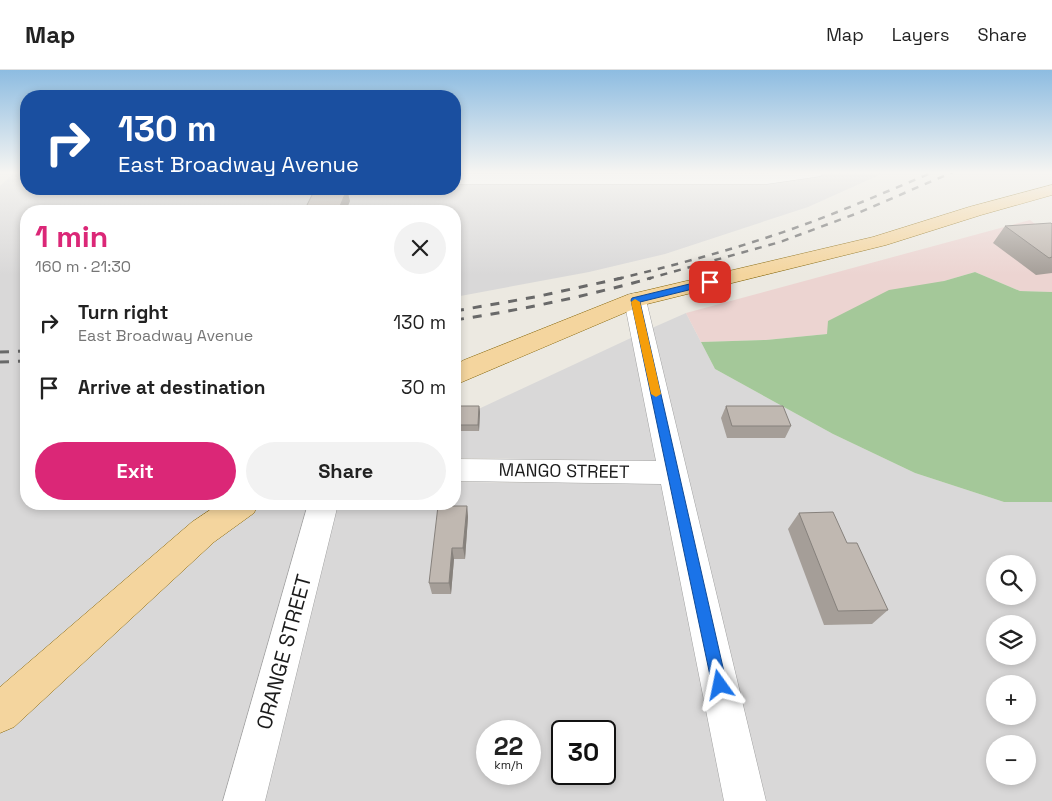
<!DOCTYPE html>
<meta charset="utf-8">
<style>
body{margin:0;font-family:"Space Grotesk",sans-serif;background:#f2f2f2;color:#222;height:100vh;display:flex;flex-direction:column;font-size:19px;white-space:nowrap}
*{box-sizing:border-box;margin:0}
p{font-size:16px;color:#767676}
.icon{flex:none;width:28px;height:28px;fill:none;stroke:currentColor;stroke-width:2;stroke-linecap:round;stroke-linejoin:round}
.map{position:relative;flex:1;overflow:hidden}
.details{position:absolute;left:20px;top:135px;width:441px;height:305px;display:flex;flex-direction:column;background:#fff;border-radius:20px;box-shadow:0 2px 8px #0003}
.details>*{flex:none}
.top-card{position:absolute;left:20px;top:20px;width:441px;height:105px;border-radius:20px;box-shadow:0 2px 8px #0003;background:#1a4fa0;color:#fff;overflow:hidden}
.tools{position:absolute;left:986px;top:485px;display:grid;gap:10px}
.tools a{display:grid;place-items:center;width:50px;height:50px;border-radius:50%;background:#fff;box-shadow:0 2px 8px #0003;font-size:25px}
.speed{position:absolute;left:476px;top:650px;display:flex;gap:10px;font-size:25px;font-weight:700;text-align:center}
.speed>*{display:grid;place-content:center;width:65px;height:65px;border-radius:50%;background:#fff;box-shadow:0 2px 8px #0003;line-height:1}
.speed small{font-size:12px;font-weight:400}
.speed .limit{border:2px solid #111;border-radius:8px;background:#fff;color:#111}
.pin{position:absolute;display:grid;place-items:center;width:42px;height:42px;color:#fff;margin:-21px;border-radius:10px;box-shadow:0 2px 8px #0006}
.me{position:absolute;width:55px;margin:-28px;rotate:348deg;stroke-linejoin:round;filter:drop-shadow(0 0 4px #0008)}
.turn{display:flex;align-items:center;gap:18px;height:105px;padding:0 15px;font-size:22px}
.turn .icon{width:65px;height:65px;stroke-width:2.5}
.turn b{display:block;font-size:35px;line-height:42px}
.round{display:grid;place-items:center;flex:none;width:52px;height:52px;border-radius:26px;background:#f2f2f2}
.headline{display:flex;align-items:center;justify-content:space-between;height:85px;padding:0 15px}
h1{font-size:30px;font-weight:800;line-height:38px;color:#db2777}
.button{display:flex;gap:10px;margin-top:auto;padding:10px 15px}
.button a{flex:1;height:58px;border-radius:30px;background:#db2777;color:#fff;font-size:20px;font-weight:800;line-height:58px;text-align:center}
.button a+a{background:#f2f2f2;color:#222}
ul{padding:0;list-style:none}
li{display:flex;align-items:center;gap:15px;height:65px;padding:0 15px}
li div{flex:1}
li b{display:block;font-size:19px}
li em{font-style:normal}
header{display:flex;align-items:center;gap:30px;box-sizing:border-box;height:70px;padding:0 25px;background:#fff;border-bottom:1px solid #e0e0e0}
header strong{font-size:24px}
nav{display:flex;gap:28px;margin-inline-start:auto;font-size:18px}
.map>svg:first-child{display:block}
.residential{fill:#d9d8d8;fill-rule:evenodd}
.commercial{fill:#ecd4d1}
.forest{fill:#a4c899}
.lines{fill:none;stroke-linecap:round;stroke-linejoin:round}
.minor-casing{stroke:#a2a2a2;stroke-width:1}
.major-casing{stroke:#87670b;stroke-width:1}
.minor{fill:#fff;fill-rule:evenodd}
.major{fill:#f4d59e;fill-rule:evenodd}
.rail-far1{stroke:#696969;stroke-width:2.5;stroke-dasharray:7 7;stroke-linecap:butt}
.rail{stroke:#696969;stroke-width:3;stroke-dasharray:9 9;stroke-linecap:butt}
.wall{fill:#a59e98}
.shaded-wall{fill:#86817c}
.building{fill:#c0b8b1;stroke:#86817c}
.route{fill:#1a73e8;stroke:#114b97}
.slow{fill:#f59e0b}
.labels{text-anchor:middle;stroke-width:4.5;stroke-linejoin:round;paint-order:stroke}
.street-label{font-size:18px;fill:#1b1b1b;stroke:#fff}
.near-street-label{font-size:21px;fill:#1b1b1b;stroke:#fff}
</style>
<header>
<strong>Map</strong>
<nav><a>Map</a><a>Layers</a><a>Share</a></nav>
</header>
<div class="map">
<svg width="1052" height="731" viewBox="0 0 1052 731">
<rect width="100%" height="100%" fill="#ece9e1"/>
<!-- residential -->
<path class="residential" d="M15 102H26V119H455V113H769L817 107 831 102H886L808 137 665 184 589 202 455 227V141H26V434H224L195 455 0 624V116Z
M455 102H678L680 105H455Z
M686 243 715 299 833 364 915 403 1004 432H1052V731H764L652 258ZM995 494H1028V526H995ZM995 554H1028V586H995ZM995 614H1028V646H995ZM995 674H1028V706H995Z
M633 267 658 391 455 388V350Z
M455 412 663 414 725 731H264L337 434H455ZM488 661H530V704H488ZM562 661H605V704H562Z
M262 434H309L225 731H0V663L211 471Z"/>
<!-- commercial -->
<path class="commercial" d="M1030 150 1052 167V222L1020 221 975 202 944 211 827 264 766 270 701 272 686 243Z"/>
<!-- forest -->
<path class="forest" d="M975 202 1020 221 1052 222V432H1004L915 403 833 364 715 299 701 272 766 270 827 264 828 251 889 220 944 211Z"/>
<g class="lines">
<!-- minor casing -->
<g class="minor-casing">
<path id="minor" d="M778 102H823L821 106 815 107 767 114H455V104H767Z
M635 223 643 225 646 230 766 731H724L661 414 455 411V389L656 391 624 230 627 225Z
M308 434H338L265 731H223Z"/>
</g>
<!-- major casing -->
<g class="major-casing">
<path id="major" d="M1052 115V125L981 145 886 175 643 235 455 315V295L464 290 627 225 873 167 969 137Z
M219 434H258L254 443 214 472 14 657 0 663V617L192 452Z"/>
</g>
<!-- minor -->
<use href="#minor" class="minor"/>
<!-- major -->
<use href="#major" class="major"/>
<!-- rail-far1 -->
<path class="rail-far1" d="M617 209C676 195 735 179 792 159 840 142 886 122 933 102
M647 209 780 172 858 143 953 102"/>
<!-- rail -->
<path class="rail" d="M455 241 535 227 622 208
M455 250C521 240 587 226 651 208
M0 282 26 281
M0 292 26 291"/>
</g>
<!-- wall -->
<path class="wall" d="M1052 154V203L1036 205 993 173 1005 156Z
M479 336 480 342 479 361H457L456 355Z
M726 336 791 356 785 368H727L721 348Z
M467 436 468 447 465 489H454L451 524H432L429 513Z
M799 443 847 473 888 540 872 554 824 555 788 459Z"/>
<!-- shaded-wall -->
<path class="shaded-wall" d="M347 119 350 131 346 141H338Z
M479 336 480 342 479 361 478 355Z
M467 436 468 447 465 489 463 478Z
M452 478 454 489 451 524 449 513Z"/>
<!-- building -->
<path class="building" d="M315 119H347L338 141H304Z
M1051 153 1052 154V187L1049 188 1005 156Z
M458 336H479L478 355H456Z
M726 336H783L791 356H732Z
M438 436H467L463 478H452L449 513H429Z
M833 442 847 473H857L888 540 838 541 799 443Z"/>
<!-- sky -->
<linearGradient id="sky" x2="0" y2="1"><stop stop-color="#8dbce1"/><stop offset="0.5" stop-color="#f6f5f2"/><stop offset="1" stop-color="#f6f5f2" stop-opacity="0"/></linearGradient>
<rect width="1052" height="205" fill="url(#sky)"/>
<!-- route -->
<path class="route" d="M710 209 713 210V214L640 232 727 615 725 621 720 623 714 621 712 615 631 230 632 228Z"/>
<!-- slow -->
<path class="slow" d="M635 229 640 232 661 324 656 327 651 324 631 232Z"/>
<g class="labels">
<!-- street labels -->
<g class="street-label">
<text transform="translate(564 401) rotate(1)" y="6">MANGO STREET</text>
</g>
<!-- near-street labels -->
<g class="near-street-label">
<text transform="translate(284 582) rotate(-75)" y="7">ORANGE STREET</text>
</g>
</g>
</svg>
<div class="tools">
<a><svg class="icon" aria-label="search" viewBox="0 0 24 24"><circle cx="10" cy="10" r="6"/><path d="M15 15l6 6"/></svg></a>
<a><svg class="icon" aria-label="layers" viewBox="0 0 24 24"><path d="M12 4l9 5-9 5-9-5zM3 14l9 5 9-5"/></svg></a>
<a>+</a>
<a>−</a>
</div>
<div class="speed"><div>22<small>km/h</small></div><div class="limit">30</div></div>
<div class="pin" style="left:710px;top:212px;background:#d93025"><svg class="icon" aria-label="arrive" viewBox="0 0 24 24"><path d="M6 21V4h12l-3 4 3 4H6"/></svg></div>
<svg class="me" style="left:720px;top:615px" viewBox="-20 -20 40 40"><path d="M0-17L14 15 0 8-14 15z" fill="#1a73e8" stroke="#fff" stroke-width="4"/></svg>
<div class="top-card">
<div class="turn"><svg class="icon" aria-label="right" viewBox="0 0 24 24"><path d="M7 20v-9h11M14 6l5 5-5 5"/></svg><div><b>130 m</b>East Broadway Avenue</div></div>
</div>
<section class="details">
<div class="headline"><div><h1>1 min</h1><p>160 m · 21:30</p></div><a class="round"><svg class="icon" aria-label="close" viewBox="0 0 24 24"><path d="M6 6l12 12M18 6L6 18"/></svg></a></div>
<ul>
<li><svg class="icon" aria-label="right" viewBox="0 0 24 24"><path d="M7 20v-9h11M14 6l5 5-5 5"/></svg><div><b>Turn right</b><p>East Broadway Avenue</p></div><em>130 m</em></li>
<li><svg class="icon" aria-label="arrive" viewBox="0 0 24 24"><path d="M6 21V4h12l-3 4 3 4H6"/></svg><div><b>Arrive at destination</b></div><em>30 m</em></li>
</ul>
<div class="button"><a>Exit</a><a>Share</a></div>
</section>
</div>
